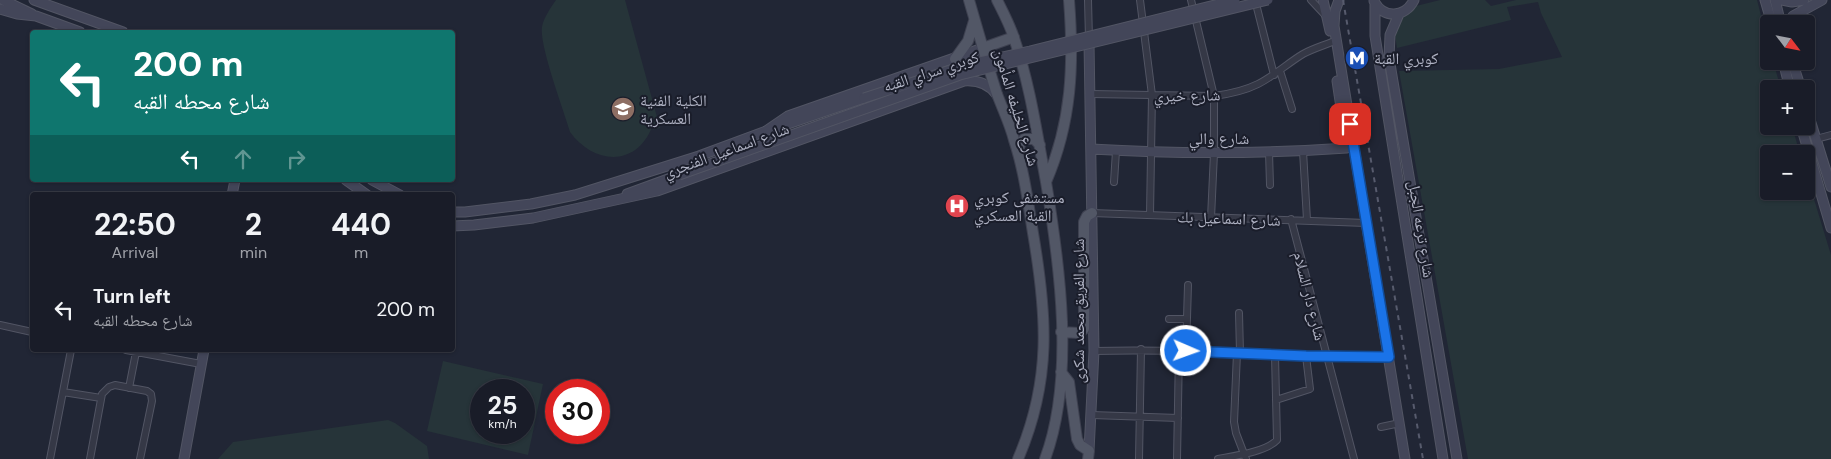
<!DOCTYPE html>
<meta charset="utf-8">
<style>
body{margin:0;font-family:"DM Sans","Noto Naskh Arabic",sans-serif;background:#222530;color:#f1f3f6;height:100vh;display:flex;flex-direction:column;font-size:19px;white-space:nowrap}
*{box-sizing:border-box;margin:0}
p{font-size:16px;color:#9fa1a8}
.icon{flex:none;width:28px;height:28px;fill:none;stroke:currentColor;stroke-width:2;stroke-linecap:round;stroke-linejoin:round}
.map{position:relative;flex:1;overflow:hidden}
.side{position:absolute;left:30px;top:192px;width:425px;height:160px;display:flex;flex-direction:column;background:#191c28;border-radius:5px;box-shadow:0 1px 4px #0004,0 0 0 1px #373a45}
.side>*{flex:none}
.banner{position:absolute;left:30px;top:30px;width:425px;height:152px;border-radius:5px;box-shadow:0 1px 4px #0004,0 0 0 1px #373a45;background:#0f766e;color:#fff;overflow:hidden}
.needle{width:32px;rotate:122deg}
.tools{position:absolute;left:1760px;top:15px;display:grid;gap:10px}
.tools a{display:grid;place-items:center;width:55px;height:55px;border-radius:5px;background:#191c28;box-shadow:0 1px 4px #0004,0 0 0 1px #373a45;font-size:25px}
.speed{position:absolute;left:470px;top:379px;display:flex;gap:10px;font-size:25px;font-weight:700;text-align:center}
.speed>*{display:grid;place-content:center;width:65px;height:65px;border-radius:50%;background:#191c28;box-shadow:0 1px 4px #0004,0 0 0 1px #373a45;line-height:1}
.speed small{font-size:12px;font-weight:400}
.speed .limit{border:8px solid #d22;background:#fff;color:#111}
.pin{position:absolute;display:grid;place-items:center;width:42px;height:42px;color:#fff;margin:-21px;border-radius:10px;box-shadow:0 2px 8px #0006}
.me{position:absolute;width:55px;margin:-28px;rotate:92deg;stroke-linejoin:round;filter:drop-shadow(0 0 4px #0008)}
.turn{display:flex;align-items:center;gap:18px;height:105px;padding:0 20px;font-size:22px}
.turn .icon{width:65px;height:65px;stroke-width:2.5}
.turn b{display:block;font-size:35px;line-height:42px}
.lanes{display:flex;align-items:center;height:48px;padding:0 20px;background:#0003;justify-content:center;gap:25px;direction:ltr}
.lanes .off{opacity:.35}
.eta{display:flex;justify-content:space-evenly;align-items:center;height:85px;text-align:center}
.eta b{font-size:30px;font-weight:700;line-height:35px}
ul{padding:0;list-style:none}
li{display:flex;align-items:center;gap:15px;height:65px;padding:0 20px}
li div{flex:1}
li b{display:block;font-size:19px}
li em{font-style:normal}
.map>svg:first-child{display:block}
.green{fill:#263439;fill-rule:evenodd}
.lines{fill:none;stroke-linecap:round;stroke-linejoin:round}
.street-casing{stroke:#525564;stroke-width:8}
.secondary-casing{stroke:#525564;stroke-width:11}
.primary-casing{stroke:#3e4150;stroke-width:12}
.street{stroke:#353846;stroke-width:6}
.secondary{stroke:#434659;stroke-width:9}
.primary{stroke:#525766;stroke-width:10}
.rail{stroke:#575b6d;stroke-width:2;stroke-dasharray:5 5;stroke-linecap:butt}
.secondary-bridge-casing{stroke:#525564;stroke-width:11;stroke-linecap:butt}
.secondary-bridge{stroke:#434659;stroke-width:9}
.route-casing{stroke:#114b97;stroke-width:12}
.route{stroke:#1a73e8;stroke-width:9}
.labels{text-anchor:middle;stroke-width:4;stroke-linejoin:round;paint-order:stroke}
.poi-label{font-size:16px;fill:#afb2c3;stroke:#1a1d2a;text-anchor:start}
.street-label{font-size:16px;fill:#afb2c3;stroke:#1a1d2a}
</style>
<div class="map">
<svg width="1831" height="459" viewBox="0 0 1831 459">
<rect width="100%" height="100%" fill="#212635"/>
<!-- green -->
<path class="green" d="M556 0H625L660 128 653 130 652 127C636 168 593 164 570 132 564 111 539 45 542 27 544 17 550 9 556 0Z
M1440 0H1485L1491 6 1516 0H1757L1769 47V61H1773L1781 89H1769V126H1792L1800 154H1769V191H1806V173L1831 255V459H1468L1399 71 1499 69 1562 57 1541 13 1538 2 1507 7 1511 20 1397 48 1393 23 1408 8Z
M443 361 543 384 528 455 427 431ZM481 390H524V432H481Z
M388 420 395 423 427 446 429 459H218L233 442Z"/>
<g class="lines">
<!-- street casing -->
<g class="street-casing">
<path id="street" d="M1088 0 1089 39
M1140 0 1152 95 1150 215
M1191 0 1214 96V153L1211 218
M1255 0 1274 75
M1311 0 1325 15
M1280 71 1292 109
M1090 94 1214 96C1229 94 1244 91 1258 84 1274 76 1288 63 1303 54 1312 49 1322 46 1332 42
M1816 139 1831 135
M1303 151 1307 220
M1269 152 1270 185
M1114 182 1116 151
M1092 213 1366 223
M1291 219 1354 459
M1239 313 1240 353
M1169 319H1187
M0 325 32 332
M126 350 201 364
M1094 351C1193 348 1291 356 1389 357
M1186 351 1188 285
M1237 353 1234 422 1236 433 1246 459
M129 388 136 352
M63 392 101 398
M1276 400 1310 389 1306 356
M1092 415 1178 418
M1381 427 1400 423
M50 459 71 350
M90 459 102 394 109 387 115 385 147 391 151 394 152 401 140 459
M1139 459 1141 349
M1177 459 1179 351
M1218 459C1234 456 1266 452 1277 440L1275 355"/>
</g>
<!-- secondary casing -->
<g class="secondary-casing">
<path id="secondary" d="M3 0 32 14
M34 0 123 32
M1323 0 1330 31
M1339 0 1335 11 1334 26 1405 459
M1765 0 1772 24
M1775 0 1781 24
M1782 0 1792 2 1804 0
M1374 1C1383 19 1405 18 1414 0
M1375 3V36L1443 459
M0 9 17 14 36 16 80 32
M1399 14 1390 35 1389 58 1457 459
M1787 24 1793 16 1822 0
M1089 42 1094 351 1089 451
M1783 61 1790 89
M1792 61 1801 89
M1806 107 1831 187
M1801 126 1831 228
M776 128 864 98
M1091 149C1177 154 1262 154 1347 148L1337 81
M346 180 367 195
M372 180 400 195
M627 194 679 175
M232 195 235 180
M452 212H465L531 204 575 195 699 156 766 131 788 116 983 48
M452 226 474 225 533 218 657 191 964 81C978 80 989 84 997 95
M184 459 204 350"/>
</g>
<!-- primary casing -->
<g class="primary-casing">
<path id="primary" d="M969 0C978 31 987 63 997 94 1003 110 1010 124 1014 140 1024 170 1028 202 1033 233 1047 315 1052 380 1018 459
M997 0C1003 12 1010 25 1014 38 1030 84 1037 134 1046 182 1060 266 1075 378 1045 459
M983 48 1014 37
M955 59 968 41 974 21
M1018 152 1020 144 1024 139H1034L1040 145
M1046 182C1072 122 1074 64 1069 0
M1061 332 1079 333 1084 329V222L1087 216 1092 213
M1061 372 1069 382 1077 439 1080 445 1089 451 1088 459"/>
</g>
<!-- street -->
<use href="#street" class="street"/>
<!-- secondary -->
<use href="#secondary" class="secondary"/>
<!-- primary -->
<use href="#primary" class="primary"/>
<!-- rail -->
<path class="rail" d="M1343 0 1423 459"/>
<!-- secondary-bridge casing -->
<g class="secondary-bridge-casing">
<path id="secondary-bridge" d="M864 98 966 65 1030 51 1235 0
M679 175 960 75 1268 0"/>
</g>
<!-- secondary-bridge -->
<use href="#secondary-bridge" class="secondary-bridge"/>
</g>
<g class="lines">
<!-- route casing -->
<g class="route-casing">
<path id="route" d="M1186 351 1306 356 1389 357 1350 124"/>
</g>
<!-- route -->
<use href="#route" class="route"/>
</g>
<!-- icons -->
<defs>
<g id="metro-disc" transform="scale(1.25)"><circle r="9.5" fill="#1a4fb4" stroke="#1a1d2a"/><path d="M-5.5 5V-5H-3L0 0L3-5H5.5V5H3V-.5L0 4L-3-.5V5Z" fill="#fff"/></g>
<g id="university-disc" transform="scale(1.25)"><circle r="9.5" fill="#8d6e63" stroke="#1a1d2a"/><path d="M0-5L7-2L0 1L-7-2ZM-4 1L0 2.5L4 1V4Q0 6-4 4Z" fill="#fff"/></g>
<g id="hospital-disc" transform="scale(1.25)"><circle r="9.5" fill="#e0444e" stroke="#1a1d2a"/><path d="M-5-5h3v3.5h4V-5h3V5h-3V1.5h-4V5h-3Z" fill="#fff"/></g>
</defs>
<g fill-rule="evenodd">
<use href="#metro-disc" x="1357" y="58"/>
<use href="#university-disc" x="623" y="109"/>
<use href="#hospital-disc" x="957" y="206"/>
</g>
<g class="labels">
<!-- poi labels -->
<g class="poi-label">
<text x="1374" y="64">كوبري القبة</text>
<text x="640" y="106">الكلية الفنية<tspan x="640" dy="18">العسكرية</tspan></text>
<text x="974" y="203">مستشفى كوبري<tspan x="974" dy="18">القبة العسكري</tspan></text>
</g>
<!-- street labels -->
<g class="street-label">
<text transform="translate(931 71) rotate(-18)" y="6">كوبري سراي القبه</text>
<text transform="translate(1187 95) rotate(-1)" y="6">شارع خيري</text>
<text transform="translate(1017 107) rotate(73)" y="6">شارع الخليفه المأمون</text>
<text x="1219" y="144">شارع والي</text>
<text transform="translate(726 150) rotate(-20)" y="6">شارع اسماعيل الفنجري</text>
<text transform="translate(1229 218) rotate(2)" y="6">شارع اسماعيل بك</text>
<text transform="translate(1422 229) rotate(81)" y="6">شارع ترعه الجبل</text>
<text transform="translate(1310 296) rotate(76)" y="6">شارع دار السلام</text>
<text transform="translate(1078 311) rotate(-90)" y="6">شارع الفريق محمد شكرى</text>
</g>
</g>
</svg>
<div class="tools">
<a><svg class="needle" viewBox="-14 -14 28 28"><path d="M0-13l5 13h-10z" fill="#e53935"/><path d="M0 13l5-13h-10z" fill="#9fa1a8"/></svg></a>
<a>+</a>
<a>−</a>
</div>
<div class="speed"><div>25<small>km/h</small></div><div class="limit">30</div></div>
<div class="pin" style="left:1350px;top:124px;background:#d93025"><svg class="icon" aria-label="arrive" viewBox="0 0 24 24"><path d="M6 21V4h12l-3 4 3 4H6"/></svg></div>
<svg class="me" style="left:1186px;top:351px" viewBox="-20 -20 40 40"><circle r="17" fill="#1a73e8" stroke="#fff" stroke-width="3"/><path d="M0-11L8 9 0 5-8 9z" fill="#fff"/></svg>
<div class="banner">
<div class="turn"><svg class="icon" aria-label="left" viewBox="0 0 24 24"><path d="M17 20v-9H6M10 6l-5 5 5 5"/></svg><div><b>200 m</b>شارع محطه القبه</div></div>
<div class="lanes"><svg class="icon" aria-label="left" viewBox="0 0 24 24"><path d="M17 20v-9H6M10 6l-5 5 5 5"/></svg><svg class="icon off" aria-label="ahead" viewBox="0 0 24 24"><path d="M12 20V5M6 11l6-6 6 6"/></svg><svg class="icon off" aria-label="right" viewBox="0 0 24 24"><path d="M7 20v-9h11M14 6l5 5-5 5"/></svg></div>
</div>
<section class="side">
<div class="eta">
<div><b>22:50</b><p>Arrival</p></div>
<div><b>2</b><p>min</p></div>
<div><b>440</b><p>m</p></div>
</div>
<ul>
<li><svg class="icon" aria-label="left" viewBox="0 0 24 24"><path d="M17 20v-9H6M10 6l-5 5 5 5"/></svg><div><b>Turn left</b><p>شارع محطه القبه</p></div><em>200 m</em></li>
</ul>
</section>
</div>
